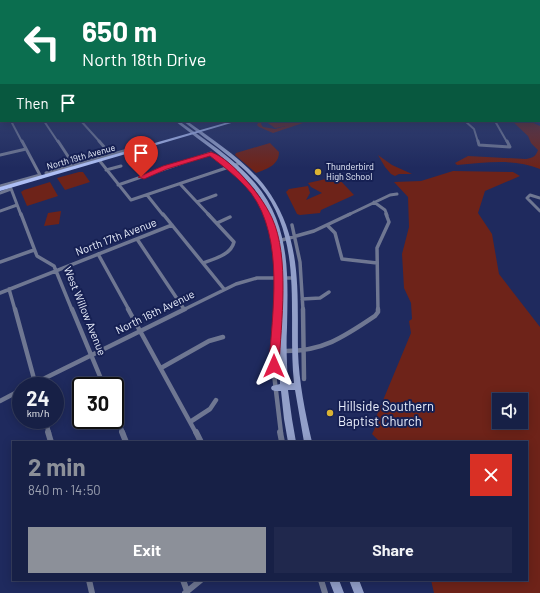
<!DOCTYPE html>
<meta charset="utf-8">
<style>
body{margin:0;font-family:Barlow,sans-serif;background:#20284d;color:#f1f3f6;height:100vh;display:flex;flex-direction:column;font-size:15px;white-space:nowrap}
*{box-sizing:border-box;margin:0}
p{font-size:13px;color:#9ea3b3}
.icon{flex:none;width:22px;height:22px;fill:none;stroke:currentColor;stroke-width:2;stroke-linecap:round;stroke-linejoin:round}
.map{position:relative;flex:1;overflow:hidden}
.drawer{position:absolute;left:12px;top:441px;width:516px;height:140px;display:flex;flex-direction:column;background:#172046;border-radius:0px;box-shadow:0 2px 10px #0003,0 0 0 1px #363e5f}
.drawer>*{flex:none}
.hud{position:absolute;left:0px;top:0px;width:540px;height:122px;box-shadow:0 2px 10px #0003,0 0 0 1px #363e5f;background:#0b6e4f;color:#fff;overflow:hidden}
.buttons{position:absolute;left:492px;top:393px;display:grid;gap:8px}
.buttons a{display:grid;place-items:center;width:36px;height:36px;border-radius:0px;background:#172046;box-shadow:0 2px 10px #0003,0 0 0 1px #363e5f;font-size:20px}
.speed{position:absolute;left:12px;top:377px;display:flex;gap:8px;font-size:20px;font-weight:700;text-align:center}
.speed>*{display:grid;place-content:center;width:52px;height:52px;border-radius:50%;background:#172046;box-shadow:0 2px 10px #0003,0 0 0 1px #363e5f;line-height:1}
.speed small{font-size:10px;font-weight:400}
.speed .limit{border:2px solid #111;border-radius:6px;background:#fff;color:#111}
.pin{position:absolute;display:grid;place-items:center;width:34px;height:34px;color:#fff;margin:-41px -17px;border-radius:50% 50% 50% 0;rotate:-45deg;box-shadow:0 0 4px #0007}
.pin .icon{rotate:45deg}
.me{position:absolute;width:44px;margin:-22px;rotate:0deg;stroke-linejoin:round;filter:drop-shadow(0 0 3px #0008)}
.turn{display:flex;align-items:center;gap:14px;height:84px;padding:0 16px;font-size:18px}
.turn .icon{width:52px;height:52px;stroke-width:2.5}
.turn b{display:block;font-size:28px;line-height:34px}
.then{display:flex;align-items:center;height:38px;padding:0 16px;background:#0003;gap:8px;font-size:15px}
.round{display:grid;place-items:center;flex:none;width:42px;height:42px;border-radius:0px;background:#20284d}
.summary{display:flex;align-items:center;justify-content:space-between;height:68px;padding:0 16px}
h1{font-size:24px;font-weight:700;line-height:30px;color:#8c9099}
.primary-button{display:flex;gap:8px;margin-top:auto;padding:8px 16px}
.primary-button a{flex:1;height:46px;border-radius:0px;background:#8c9099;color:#fff;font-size:16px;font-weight:700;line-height:46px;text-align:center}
.primary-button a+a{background:#20284d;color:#f1f3f6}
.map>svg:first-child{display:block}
.green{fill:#6e2319;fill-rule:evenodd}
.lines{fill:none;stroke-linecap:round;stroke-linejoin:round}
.street-far4{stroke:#6f7792;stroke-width:2}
.street-far3{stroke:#6f7792;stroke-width:3}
.street-far2{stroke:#6f7792;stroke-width:3.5}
.street-far1{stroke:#6f7792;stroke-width:4.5}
.street{stroke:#6f7792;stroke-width:6}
.secondary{fill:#929fc9;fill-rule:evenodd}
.primary{fill:#adbef4;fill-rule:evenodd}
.route{fill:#e11d48;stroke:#92132f}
.poi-dot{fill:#dab333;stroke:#162053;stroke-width:1.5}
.labels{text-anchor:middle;stroke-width:4;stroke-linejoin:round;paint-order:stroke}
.far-street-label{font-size:9px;fill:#ebf0fd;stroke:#162053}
.far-poi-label{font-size:9px;fill:#ebf0fd;stroke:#162053;text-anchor:start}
.street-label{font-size:11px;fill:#ebf0fd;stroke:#162053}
.near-poi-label{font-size:13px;fill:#ebf0fd;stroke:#162053;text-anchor:start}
</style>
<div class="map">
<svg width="540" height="593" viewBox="0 0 540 593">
<rect width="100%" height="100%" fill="#1f2a5e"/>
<!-- green -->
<path class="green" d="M259 121H263L261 124 263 127 275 129 286 126 275 128 265 121H300L298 123 309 121 273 133 259 127 257 125Z
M512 121H529L540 126V169C513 158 485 163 457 165L455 163 468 156 526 159C533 158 536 156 538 150L531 143 528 136Z
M270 143 279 152C279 165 267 169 256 173L235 155 236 153Z
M378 155 392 165 412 174H399L395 176 391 174 385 167Z
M453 171 513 172 520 176 485 191 478 213 492 234 499 274 540 327V593H434L431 580H527V442H380L372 434 375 428 374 422 411 333 409 321 412 319 411 303 404 288 402 254 409 227 408 197 394 182 421 181ZM499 400H521V422H499Z
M79 172H83L90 182 65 190 57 178Z
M335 177 338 178 354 195 321 210 320 213 300 215 297 214 286 192 289 189 308 186 310 193 306 200 322 193 311 187 308 183Z
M50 182 58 196 27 206 21 192 24 190Z
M61 211 59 224 44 226 48 213Z"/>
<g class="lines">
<!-- street-far4 -->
<path class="street-far4" d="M0 100 1 102
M539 115 540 117
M11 121 22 142
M44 121 58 142
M81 121 100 142
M465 121 474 129 478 142
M495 121 507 142
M0 122 2 121"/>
<!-- street-far3 -->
<path class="street-far3" d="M22 141 41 177
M58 141 75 167
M99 141 112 156
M478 141 479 145 510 147 507 141
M0 155 26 149
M99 160 131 200 238 164
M106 170 121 166
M46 173 131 149
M180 184 209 215
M118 185 211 153C233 167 257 190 266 215
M0 186 40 175
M10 186 21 215
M0 193 11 189
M147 195 163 215
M540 198 530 195 527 198 540 211
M197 202 216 195
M374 202 385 210 387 215
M0 211 17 205
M348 215 390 195 397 194"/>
<!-- street-far2 -->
<path class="street-far2" d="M21 214 37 256 54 266 72 310
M163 214 224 289
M266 214C278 245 278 277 276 310
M217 223 230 217
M292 225 300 262 303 310
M327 225 335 233 342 259 377 263
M137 239 184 309
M282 240 314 231 350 214
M98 254 129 310
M0 262 34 250
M203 263C214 259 231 255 234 242L208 214
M9 289 15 310
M0 293 172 225
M302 299 320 298 329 292
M183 310 236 284 257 278H294
M378 310 377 248 389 222 386 214"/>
<!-- street-far1 -->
<path class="street-far1" d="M15 309 36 386
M72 309 104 386
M128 309 196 433
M276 309 274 374 281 433
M303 309 304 379
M283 351C322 352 344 337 375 316L378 312V309
M161 368 209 341 223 337
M29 386 185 309
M0 401 21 390
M115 414 123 433
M45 420 49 433
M190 422 210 409 216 400"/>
<!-- street -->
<path class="street" d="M48 432 51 442
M122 432 126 442
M196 432 201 442
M280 432 282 442
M89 580 92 593
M183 580 187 591
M321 580 325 593
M185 593 201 580"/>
<!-- secondary -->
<path class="secondary" d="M175 121H179C205 140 234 158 255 183 291 226 288 275 287 328 286 347 287 365 288 383H294C287 318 305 240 260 186 244 167 224 152 205 138 198 132 190 127 183 121H187C216 142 252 165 271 195 303 244 297 297 298 352 299 382 305 412 312 442H304L295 390H288L292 419 296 442H288L284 419 281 391H275L272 390 271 388 272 386 280 384C280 365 279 345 280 326 282 276 285 223 250 184 235 166 216 152 197 138 190 132 182 127 175 121Z
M329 580H339L344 593H334Z
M349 580H359L364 593H354Z"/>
<!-- primary -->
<path class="primary" d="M232 121H238L0 191V187Z"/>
</g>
<!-- sky -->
<linearGradient id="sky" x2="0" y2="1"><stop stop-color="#111734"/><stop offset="0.51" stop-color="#3c4a79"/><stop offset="1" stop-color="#3c4a79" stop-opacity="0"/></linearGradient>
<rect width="540" height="168" fill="url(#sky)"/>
<!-- route -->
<path class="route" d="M211 152C223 156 236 169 244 178 255 190 265 203 272 218 290 257 281 323 279 366L278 369 274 371 270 369 269 366C272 312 285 239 251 193 239 178 224 167 210 156L167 169 144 179 138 177 163 166Z"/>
<!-- markers -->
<g class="poi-dot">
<circle cx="318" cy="172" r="4"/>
<circle cx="330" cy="413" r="4"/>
</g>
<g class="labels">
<!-- far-street labels -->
<g class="far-street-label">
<text transform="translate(81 157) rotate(-16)" y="3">North 19th Avenue</text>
</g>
<!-- far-poi labels -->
<g class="far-poi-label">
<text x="326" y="170">Thunderbird<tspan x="326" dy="10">High School</tspan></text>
</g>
<!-- street labels -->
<g class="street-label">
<text transform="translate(116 237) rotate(-21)" y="4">North 17th Avenue</text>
<text transform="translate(85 311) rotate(68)" y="4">West Willow Avenue</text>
<text transform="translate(155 312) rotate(-26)" y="4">North 16th Avenue</text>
</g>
<!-- near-poi labels -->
<g class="near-poi-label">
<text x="338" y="411">Hillside Southern<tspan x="338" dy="15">Baptist Church</tspan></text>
</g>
</g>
</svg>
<div class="buttons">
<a><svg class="icon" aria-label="sound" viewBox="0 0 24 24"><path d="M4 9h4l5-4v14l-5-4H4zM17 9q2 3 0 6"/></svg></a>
</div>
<div class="speed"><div>24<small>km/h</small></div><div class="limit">30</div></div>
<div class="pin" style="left:141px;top:177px;background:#d93025"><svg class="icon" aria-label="arrive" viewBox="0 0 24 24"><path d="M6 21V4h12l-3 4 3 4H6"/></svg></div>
<svg class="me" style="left:274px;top:366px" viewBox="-20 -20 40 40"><path d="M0-17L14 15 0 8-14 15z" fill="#e11d48" stroke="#fff" stroke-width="4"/></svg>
<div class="hud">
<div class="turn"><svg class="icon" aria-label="left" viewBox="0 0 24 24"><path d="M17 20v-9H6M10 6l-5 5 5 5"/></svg><div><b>650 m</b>North 18th Drive</div></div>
<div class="then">Then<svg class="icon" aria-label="arrive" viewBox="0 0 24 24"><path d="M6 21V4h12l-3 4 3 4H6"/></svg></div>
</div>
<section class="drawer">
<div class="summary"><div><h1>2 min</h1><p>840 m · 14:50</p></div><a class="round" style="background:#d93025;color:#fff"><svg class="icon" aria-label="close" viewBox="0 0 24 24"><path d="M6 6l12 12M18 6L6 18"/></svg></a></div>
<div class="primary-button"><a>Exit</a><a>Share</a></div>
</section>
</div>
